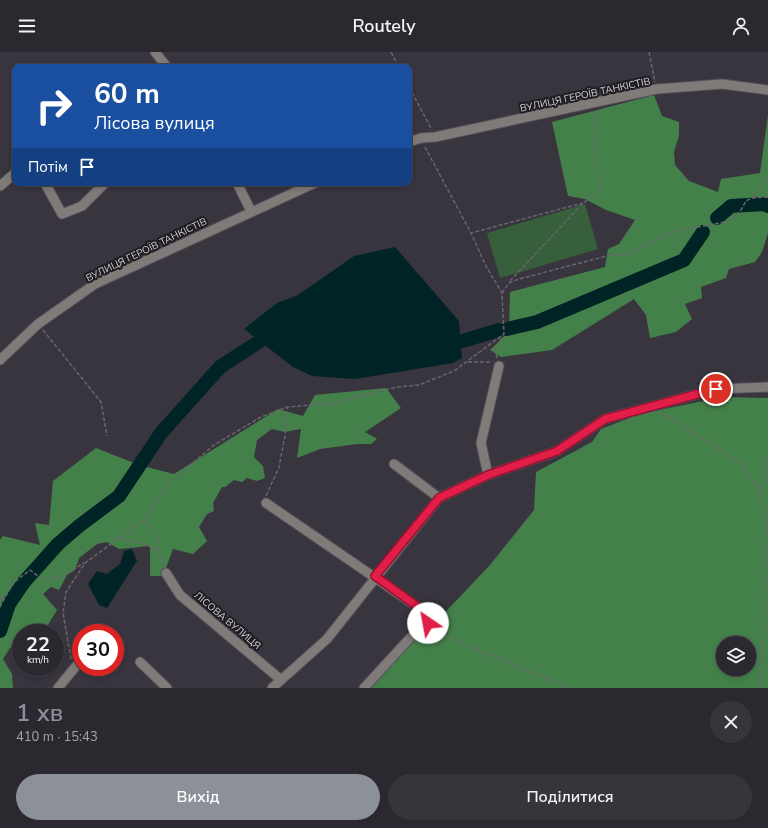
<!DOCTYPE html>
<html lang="uk">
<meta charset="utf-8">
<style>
body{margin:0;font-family:"Nunito Sans",sans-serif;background:#37343b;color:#f1f3f6;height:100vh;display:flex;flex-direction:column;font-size:15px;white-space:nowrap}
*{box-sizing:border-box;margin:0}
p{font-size:13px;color:#a6a6aa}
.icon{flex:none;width:22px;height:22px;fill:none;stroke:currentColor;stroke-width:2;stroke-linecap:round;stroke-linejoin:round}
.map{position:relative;height:636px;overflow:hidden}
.details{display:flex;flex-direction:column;background:#2b282f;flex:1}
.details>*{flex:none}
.banner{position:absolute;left:12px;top:12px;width:400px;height:122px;border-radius:8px;box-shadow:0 2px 6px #0003,0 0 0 1px #47444b;background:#1a4fa0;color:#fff;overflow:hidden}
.buttons{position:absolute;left:716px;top:584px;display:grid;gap:8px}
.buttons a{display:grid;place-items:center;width:40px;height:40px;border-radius:50%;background:#2b282f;box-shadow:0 2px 6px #0003,0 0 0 1px #47444b;font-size:20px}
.speed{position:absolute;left:12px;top:572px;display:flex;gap:8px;font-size:20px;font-weight:700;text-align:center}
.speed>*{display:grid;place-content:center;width:52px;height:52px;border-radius:50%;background:#2b282f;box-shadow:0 2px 6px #0003,0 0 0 1px #47444b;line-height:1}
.speed small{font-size:10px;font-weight:400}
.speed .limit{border:6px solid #d22;background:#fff;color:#111}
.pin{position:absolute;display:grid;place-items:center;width:34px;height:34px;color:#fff;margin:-17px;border:2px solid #fff;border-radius:50%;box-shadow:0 1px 4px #0007}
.me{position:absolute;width:44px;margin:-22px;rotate:327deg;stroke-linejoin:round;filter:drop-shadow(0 0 3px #0008)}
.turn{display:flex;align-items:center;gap:14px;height:84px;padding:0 16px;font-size:18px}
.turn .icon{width:52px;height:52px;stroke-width:2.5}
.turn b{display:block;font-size:28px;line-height:34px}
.then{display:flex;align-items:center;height:38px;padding:0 16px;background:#0003;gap:8px;font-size:15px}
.round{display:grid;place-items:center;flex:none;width:42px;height:42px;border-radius:21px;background:#37343b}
.headline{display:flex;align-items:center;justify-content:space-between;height:68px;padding:0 16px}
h1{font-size:24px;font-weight:600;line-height:30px;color:#8c9099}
.button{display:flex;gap:8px;margin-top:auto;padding:8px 16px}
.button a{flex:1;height:46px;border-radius:24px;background:#8c9099;color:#fff;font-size:16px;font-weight:600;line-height:46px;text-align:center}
.button a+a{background:#37343b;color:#f1f3f6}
header{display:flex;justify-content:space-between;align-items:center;height:52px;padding:0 16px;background:#2b282f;font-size:18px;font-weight:600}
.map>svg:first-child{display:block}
.green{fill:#385f3b}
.forest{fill:#44814a;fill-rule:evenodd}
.water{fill:#002425}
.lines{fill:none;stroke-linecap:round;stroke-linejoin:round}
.river{stroke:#002425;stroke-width:14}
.minor-casing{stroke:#55515b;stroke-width:11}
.path{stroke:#69656e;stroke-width:1.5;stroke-dasharray:4 2;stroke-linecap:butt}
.minor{stroke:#807b78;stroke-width:9}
.route-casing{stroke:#92132f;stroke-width:10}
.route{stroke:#e11d48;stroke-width:7}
.labels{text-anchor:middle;stroke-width:4;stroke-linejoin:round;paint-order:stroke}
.street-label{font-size:10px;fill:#d4d1d8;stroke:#1f1d22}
</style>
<header><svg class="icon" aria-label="menu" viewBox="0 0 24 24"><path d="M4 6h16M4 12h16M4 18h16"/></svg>Routely<svg class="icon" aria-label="person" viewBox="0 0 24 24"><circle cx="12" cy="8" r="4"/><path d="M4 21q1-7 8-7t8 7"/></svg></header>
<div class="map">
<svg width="768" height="636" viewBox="0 0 768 636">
<rect width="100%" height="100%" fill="#39353f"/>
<!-- green -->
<path class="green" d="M585 152 598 197 500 226 487 181Z"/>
<!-- forest -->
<path class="forest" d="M654 43 662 64 679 70V84L674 100 675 113 689 129 718 140 721 127 760 121 768 63V181L762 200 755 210 729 217 726 226 701 235 702 246 685 252 692 267 676 280 650 286 646 263 634 247 552 298 501 305 490 298 509 280 510 240 605 215 608 197 619 192 635 168 606 158 585 147 568 144 552 70Z
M386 336 401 356 365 380 377 387 371 392H357L320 397 297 406 301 377 285 380 272 377 257 388 254 405 263 414 265 426 257 429 247 426 242 430 234 428 225 435H222L213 451 214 459 207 462 199 475 207 489 193 502 173 497 163 524H150V494L119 497 107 490 97 492 79 506 75 518 67 523 59 538 51 535 43 542 57 558 43 581H21V591L10 596 3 607 12 622 13 636H0V488L3 484 40 493 35 471 49 473 53 429 96 396 139 413 174 422 278 357 303 364 315 343Z
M723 345 768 346V636H368L404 593 435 571 490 513 534 458 536 420 592 390 601 377 640 362ZM723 591H749V617H723Z"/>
<!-- water -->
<path class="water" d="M395 195 459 269 462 306 453 311 355 327 312 324 293 315 244 277 277 251 298 243 354 204Z
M132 497 137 509 107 556 99 553 88 532 97 519 107 522 120 512 124 499Z"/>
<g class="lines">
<!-- river -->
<path class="river" d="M717 166 731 154 764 152 768 154
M507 277 537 270 684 208 703 180
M444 284 456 291 499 278
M0 579 9 552 24 530 58 492 79 474 119 444 161 381 220 315 271 282 276 281"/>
<!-- minor casing -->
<g class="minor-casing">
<path id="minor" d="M155 0 167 15
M409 90 421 86 435 85 657 37 722 32 768 38
M45 131 62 162 82 154 105 131
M237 131 251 159
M0 134 15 121
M0 308 38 272 95 232 315 131
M394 412 439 446
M488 423 481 391 499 314
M266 451 428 562V571L410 586 364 636
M166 521 180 543 280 627
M140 610 167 636
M58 636 81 608
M272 636 327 587 439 446 488 423 557 399 605 367 716 337 768 335"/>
</g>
<!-- path -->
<path class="path" d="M391 0 399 15
M649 0 655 30
M409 35 432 78
M425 95 471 181 583 151
M752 146 768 145
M510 229 583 151 598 141 602 133C593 116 597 79 596 58
M502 241 509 231 519 227 614 202 625 203 673 180 730 169 741 158 746 149 752 146 768 125
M43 278 101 350 107 384
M497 306 495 297 503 284
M468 310H492
M662 361 742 412 761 441 768 484
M761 441 768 406
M266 444 279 415 285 384 287 355
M146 467 158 487 160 502 164 513
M120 486C134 490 149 491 160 502
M0 546 5 547
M0 555 13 531 30 518 42 527 58 526 84 511
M435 575 448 585 569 636
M71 607 63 561 66 540 85 511 145 467 168 432 214 393 261 365 287 355 334 351 397 335 419 333 454 319 504 282 502 241 486 214 471 181
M761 636 764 502 768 491"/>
<!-- minor -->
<use href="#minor" class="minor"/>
</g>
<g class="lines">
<!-- route casing -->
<g class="route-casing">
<path id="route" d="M428 571V562L375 524 439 446 488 423 557 399 605 367 716 337"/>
</g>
<!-- route -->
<use href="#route" class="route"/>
</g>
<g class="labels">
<!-- street labels -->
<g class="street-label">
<text transform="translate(585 42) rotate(-12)" y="4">ВУЛИЦЯ ГЕРОЇВ ТАНКІСТІВ</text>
<text transform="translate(146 197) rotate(-26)" y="4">ВУЛИЦЯ ГЕРОЇВ ТАНКІСТІВ</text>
<text transform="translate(228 568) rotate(40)" y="4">ЛІСОВА ВУЛИЦЯ</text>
</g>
</g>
</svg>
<div class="buttons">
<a><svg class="icon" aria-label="layers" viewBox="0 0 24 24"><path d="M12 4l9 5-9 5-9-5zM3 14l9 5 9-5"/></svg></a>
</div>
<div class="speed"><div>22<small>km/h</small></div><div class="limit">30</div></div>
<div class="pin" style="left:716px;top:337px;background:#d93025"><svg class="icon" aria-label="arrive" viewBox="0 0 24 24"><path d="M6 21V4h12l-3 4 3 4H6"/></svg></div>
<svg class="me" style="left:428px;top:571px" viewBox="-20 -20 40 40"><circle r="19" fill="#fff"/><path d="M0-13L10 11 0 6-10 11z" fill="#e11d48"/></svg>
<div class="banner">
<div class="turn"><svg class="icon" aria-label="right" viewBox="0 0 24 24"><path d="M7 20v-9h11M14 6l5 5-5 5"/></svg><div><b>60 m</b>Лісова вулиця</div></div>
<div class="then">Потім<svg class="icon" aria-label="arrive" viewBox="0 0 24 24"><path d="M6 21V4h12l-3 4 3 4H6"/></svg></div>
</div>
</div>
<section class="details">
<div class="headline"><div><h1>1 хв</h1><p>410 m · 15:43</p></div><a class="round"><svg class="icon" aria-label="close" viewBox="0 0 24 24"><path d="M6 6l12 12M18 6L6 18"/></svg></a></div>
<div class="button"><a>Вихід</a><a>Поділитися</a></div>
</section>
